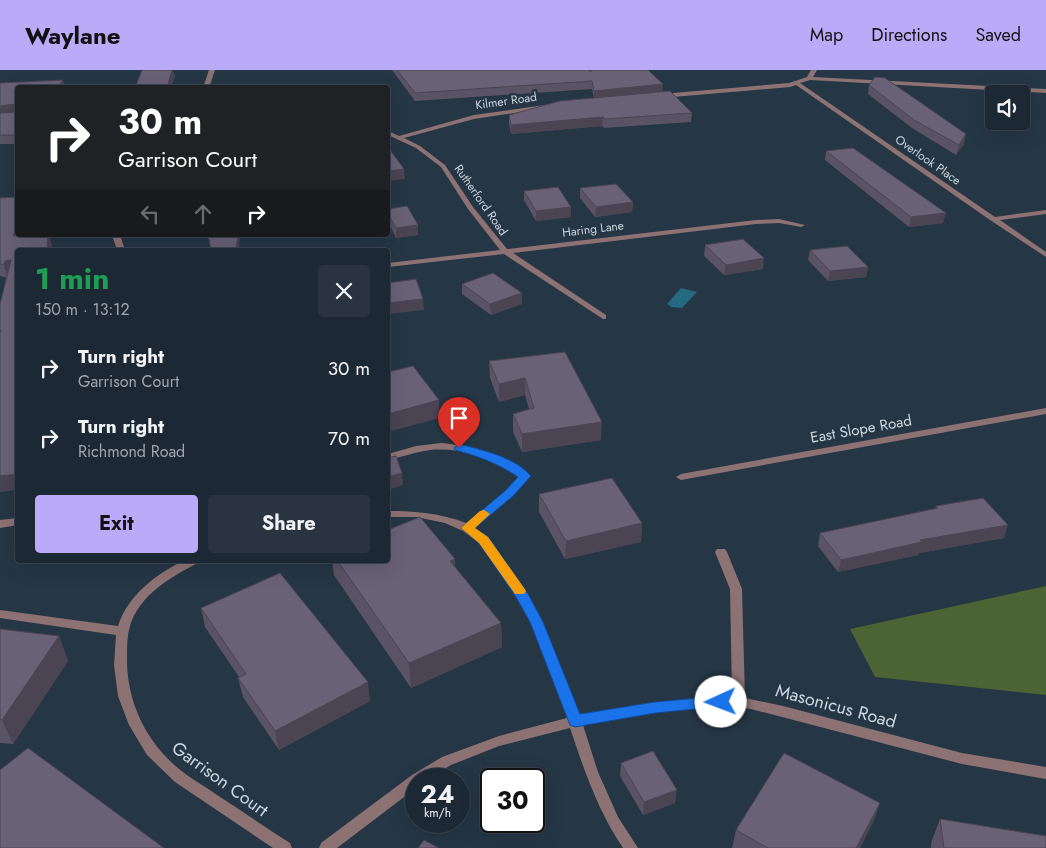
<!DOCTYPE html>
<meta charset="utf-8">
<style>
body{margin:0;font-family:Jost,sans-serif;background:#293440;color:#f1f3f6;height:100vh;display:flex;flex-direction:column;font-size:19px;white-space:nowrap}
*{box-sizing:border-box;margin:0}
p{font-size:16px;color:#a0a6ac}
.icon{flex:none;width:28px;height:28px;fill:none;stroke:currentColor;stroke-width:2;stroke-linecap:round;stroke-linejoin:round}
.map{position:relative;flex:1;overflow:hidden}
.details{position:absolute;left:15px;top:178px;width:375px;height:315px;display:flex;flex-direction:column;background:#1c2834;border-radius:5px;box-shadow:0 5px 20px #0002,0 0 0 1px #3a444f}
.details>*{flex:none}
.hud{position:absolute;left:15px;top:15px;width:375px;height:152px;border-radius:5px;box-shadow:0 5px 20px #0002,0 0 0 1px #3a444f;background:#202124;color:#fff;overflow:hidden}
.fabs{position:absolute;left:985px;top:15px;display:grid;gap:10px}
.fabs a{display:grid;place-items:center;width:45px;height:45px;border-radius:5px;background:#1c2834;box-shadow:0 5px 20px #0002,0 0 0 1px #3a444f;font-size:25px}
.speed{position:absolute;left:405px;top:698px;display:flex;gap:10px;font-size:25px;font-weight:700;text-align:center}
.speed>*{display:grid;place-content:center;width:65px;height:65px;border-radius:50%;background:#1c2834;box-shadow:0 5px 20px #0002,0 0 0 1px #3a444f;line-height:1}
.speed small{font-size:12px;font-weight:400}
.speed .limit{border:2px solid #111;border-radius:8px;background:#fff;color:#111}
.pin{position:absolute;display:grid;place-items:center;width:42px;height:42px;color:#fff;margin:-51px -21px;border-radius:50% 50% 50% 0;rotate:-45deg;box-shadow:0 0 5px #0007}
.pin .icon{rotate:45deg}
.me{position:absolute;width:55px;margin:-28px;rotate:268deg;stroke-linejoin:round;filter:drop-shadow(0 0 4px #0008)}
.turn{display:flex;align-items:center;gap:18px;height:105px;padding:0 20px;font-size:22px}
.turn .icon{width:65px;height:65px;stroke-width:2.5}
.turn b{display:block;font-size:35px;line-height:42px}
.lanes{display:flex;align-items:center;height:48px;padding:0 20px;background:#0003;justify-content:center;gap:25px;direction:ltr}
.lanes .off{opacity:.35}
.round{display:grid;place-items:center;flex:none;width:52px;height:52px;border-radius:5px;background:#293440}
.headline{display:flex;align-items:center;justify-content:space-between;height:85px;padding:0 20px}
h1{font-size:30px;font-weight:700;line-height:38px;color:#1e9e55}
.primary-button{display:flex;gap:10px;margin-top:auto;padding:10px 20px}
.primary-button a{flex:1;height:58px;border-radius:5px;background:#b9abf7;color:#111;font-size:20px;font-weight:700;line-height:58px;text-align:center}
.primary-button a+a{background:#293440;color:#f1f3f6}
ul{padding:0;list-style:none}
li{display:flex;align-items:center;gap:15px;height:70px;padding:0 20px}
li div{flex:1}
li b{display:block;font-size:19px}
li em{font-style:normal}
header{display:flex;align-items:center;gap:30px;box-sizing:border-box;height:70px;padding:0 25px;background:#b9abf7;color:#111}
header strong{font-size:24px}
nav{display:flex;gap:28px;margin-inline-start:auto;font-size:18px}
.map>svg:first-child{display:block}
.forest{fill:#4c6333}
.water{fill:#246b81}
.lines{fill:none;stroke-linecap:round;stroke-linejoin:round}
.minor{fill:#8d7273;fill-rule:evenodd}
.wall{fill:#5a5365}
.shaded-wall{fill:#4a4453}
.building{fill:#696176;stroke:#4a4453}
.route{fill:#1a73e8;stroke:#114b97}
.slow{fill:#f59e0b}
.labels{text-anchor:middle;stroke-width:5;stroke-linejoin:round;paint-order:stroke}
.far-street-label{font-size:12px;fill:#ccd7e0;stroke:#253645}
.street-label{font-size:15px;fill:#ccd7e0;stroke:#253645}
.near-street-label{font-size:18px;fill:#ccd7e0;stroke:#253645}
</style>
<header>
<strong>Waylane</strong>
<nav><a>Map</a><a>Directions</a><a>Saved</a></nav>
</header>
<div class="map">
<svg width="1046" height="778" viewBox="0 0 1046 778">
<rect width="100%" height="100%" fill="#253645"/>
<!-- forest -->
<path class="forest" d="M1046 516V625L875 607 850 559Z"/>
<!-- water -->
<path class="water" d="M681 218 697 222 682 238 672 237 667 234Z"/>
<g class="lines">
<!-- minor -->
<path class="minor" d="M209 0H215L209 18H203Z
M811 0H817L813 7 1046 19V23L810 10 800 13 995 147 1046 140V144L1000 150 1046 182V187L990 150 796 15 790 17 661 28 658 26 661 24 789 13 807 7Z
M552 34 555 36 554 37 474 49 404 68 420 76 445 95 473 137 507 179 756 150 779 149 805 155 801 157 779 153 756 154 513 183 606 245V249H603L504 184 388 197V193L500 180 468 139 441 97 416 78 388 65V61L399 66 474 45Z
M112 165H120L125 180H117Z
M1046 338V344L681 410 676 407 681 404Z
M441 373C466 375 514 386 530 406L513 426 474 458 487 467 528 524 543 552 579 645 647 633 732 626 730 519 715 482 717 479H725L727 482 742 519 745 628 783 636 962 683 1046 697V709L962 694 751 639 728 636 667 641 583 655 598 702 618 747 638 778H623C598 741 584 700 570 658L499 676 451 695 428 709H416V718L337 778H319L321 773 412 705 442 687 499 666 567 648 531 552 517 526 479 473 463 461 445 453 416 447H388V441C415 441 440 443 466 453L505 422 519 406C495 388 460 377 430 380 415 382 402 387 388 390V384L416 376Z
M18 448V455L0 458V450Z
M185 490H200L198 493C172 506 139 525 130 556 127 566 127 576 127 586 126 630 145 671 179 699 191 709 205 716 217 725 242 741 266 758 290 773L292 778H273L175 712 147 685 129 655 118 626 114 595 116 565 0 548V540L118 556C128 525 156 504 185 490Z"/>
</g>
<!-- wall -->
<path class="wall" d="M392 0H588L590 1V0L663 14 662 22 692 43 691 52 604 58 602 56 511 64 509 53V45L594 28 592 19 415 31Z
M0 13 18 18V74H0Z
M869 15 964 74 956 85 912 58 868 24Z
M826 81 943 153 909 157 825 90Z
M580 118 633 132 632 142 595 147 580 128Z
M524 121 571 147 536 151 524 130Z
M0 128 18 165 52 175 0 422V234L7 208 0 206Z
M388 139 418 165 396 168 388 151Z
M705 175 763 199 724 205 704 186Z
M810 180 868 197 866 207 828 211 808 190Z
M462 214 522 234 491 245 462 224Z
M565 282 601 370 522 382 513 362V344L529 339 525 325 499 332 490 308 489 291Z
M539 424 642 453 641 472 565 489 539 442Z
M936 436 1004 468 919 483 918 485 838 502 818 476 820 463 935 439Z
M455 489V497L501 553 502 577 411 618 334 505 332 490Z
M201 538 370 631 279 680 243 627 238 608 239 607 205 557Z
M0 559 59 566 68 591 13 674 0 673Z
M621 693 675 733 643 745 620 706Z
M880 733 873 752 860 778H732L736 760Z
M940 749 1046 778H931V773Z"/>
<!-- shaded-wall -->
<path class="shaded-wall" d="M172 0H173L175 6 171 18H167Z
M63 10 65 18H57Z
M663 14 662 23 594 29V21Z
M15 34 18 42 0 45V36Z
M603 47 602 56 511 64V55Z
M966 64 964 74 956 85 959 75Z
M404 99 405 109 388 111V101Z
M633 132 632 142 595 147 596 137Z
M571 137V147L536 151V141Z
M946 143 943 153 909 157 911 147Z
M18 154V165H22L13 166Z
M418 155V165L396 168V158Z
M48 165H49L52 175 51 180H47Z
M238 165H240L239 180H236Z
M764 188 763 199 724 205 726 195Z
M11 190 8 208 4 195 5 191Z
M868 197 866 207 828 211 830 201Z
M522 223V234L491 245 490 234Z
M423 229 424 240 388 244V233Z
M525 308V325L499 332V314Z
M439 330 440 348 388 362V344Z
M602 352 601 370 522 382V364Z
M402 403 403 415 388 420V407Z
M18 404V420L0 422V406Z
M642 453 641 472 565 489 566 471Z
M1008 455 1004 468 919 483 918 485 838 502 841 490 920 470Z
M455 489 456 513 450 491Z
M501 553 502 577 411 618 409 593Z
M59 566 68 591 13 674 2 650Z
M368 612 370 631 279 680 275 661Z
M677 720 675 733 643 745 644 732Z
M880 733 873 752 860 778H856Z"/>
<!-- building -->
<path class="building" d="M142 0H172L167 18H135Z
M397 0H588L591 2V0H648L663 14 594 21 592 11 415 23Z
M875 7 885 8 966 64 959 75 914 50 869 15Z
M63 10 57 18H18V65H0V43L16 42 17 40 15 34 0 36V13Z
M670 21 692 43 605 49 603 47 511 55 509 45 560 31Z
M388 77 404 99 388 101Z
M853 78 946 143 911 147 826 81Z
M616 114 633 132 596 137 580 118Z
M558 117 571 137 536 141 524 121Z
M18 127V154L13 166 24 165H48L47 180H18V302L15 308H18V404L0 406V263L1 260H0V234L11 190 5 191 4 195 0 194V128Z
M407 136 418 155 396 158 388 143V139Z
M208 165H238L236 180H211Z
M743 169 764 188 726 195 705 175Z
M847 176 868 197 830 201 810 180Z
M493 203 522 223 490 234 462 214Z
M416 209 423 229 388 233V213Z
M565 282 602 352 522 364 513 344 534 338 525 308 499 314 489 291Z
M413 296 439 330 388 344V302Z
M396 386 402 403 388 407V388Z
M612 408 642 453 566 471 539 424Z
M983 428 1008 455 920 470 922 472 841 490 820 463 938 438 936 436Z
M420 447 455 489 450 491 501 553 409 593 337 490H388V460Z
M280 503 368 612 275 661 238 608 246 604 201 538Z
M0 559 59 566 2 650 0 649Z
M28 678 164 778H0V700Z
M653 681 677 720 644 732 621 693Z
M784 683 880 733 856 778H768L736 760Z
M940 749 1046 766V778H944Z
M424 770 439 778H418Z"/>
<!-- route -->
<path class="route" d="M459 374C482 380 515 387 531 406L513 426 475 458 488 467 528 524 543 552 580 644 655 632 721 626 726 628 729 632 726 636 655 643 575 657 570 655 530 552 516 527 479 473 461 458 505 421 518 407C499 394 478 386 455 380L454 378Z"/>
<!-- slow -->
<path class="slow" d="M484 440 490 444 475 458 488 467 524 518 526 521 524 524H515L479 473 461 458 480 441Z"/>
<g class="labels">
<!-- far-street labels -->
<g class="far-street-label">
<text transform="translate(506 31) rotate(-8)" y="4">Kilmer Road</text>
<text transform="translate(928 90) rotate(35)" y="4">Overlook Place</text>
<text transform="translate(481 130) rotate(55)" y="4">Rutherford Road</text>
<text transform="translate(593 159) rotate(-7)" y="4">Haring Lane</text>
</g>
<!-- street labels -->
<g class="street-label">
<text transform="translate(861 359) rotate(-10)" y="5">East Slope Road</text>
</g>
<!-- near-street labels -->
<g class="near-street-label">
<text transform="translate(836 636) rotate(15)" y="6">Masonicus Road</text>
<text transform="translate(220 709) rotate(36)" y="6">Garrison Court</text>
</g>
</g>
</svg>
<div class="fabs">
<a><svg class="icon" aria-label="sound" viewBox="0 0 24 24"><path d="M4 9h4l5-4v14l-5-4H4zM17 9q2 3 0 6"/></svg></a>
</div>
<div class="speed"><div>24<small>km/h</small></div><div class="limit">30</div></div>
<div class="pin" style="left:459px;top:378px;background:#d93025"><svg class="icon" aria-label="arrive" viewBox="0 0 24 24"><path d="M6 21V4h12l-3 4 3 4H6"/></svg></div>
<svg class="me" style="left:721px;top:632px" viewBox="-20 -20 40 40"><circle r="19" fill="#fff"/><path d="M0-13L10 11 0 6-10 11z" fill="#1a73e8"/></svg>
<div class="hud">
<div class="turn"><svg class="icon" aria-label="right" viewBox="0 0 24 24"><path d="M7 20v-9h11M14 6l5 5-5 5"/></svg><div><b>30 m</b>Garrison Court</div></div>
<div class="lanes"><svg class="icon off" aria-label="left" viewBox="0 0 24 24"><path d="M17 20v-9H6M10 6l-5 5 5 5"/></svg><svg class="icon off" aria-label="ahead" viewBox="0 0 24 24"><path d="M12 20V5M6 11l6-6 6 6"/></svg><svg class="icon" aria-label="right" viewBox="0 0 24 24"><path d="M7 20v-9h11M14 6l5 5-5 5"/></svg></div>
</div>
<section class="details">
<div class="headline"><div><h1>1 min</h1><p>150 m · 13:12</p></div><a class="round"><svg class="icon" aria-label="close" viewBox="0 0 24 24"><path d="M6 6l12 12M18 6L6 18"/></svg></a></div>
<ul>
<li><svg class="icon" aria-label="right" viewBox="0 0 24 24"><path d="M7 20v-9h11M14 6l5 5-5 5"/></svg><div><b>Turn right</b><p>Garrison Court</p></div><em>30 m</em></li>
<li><svg class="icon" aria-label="right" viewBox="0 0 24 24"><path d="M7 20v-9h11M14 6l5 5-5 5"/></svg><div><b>Turn right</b><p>Richmond Road</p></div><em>70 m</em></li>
</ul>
<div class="primary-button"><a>Exit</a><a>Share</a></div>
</section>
</div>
